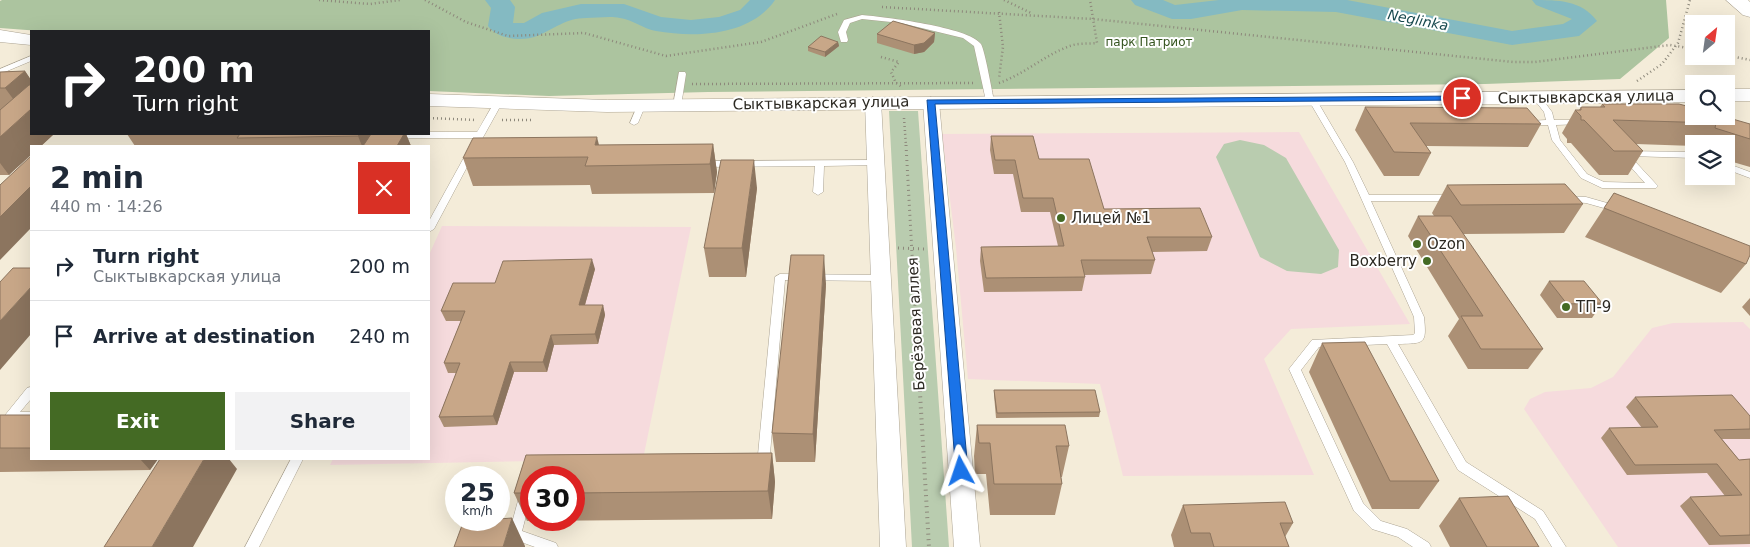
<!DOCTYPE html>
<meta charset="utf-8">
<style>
body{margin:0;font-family:"DejaVu Sans",sans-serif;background:#f2f2f3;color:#1f2937;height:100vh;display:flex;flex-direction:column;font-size:19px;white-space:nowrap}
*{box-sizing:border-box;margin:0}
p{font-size:16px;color:#747a83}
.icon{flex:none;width:28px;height:28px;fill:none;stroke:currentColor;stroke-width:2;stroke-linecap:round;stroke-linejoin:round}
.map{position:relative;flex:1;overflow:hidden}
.side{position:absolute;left:30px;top:145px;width:400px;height:315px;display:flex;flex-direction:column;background:#fff;border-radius:0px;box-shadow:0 5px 20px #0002}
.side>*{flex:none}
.guide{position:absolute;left:30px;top:30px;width:400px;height:105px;border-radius:0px;box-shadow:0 5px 20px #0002;background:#202124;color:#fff;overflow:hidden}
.needle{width:32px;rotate:29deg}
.controls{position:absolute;left:1685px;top:15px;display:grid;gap:10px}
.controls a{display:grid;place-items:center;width:50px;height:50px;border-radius:0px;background:#fff;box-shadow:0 5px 20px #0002;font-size:25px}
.speed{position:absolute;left:445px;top:466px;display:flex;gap:10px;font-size:25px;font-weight:700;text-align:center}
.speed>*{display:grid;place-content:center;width:65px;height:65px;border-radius:50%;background:#fff;box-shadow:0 5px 20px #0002;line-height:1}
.speed small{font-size:12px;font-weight:400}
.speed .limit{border:8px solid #d22;background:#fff;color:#111}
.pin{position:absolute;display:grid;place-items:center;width:42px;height:42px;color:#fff;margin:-21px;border:2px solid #fff;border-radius:50%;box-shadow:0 1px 5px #0007}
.me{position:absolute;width:55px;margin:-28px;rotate:355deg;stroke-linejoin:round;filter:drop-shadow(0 0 4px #0008)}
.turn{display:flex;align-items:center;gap:18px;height:105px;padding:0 20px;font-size:22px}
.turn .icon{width:65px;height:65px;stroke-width:2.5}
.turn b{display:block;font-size:35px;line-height:42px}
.round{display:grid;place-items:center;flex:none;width:52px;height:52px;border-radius:0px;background:#f2f2f3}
.overview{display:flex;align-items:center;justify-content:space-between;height:85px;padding:0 20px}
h1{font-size:30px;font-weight:700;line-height:38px}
.cta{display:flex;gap:10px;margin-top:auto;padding:10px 20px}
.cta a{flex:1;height:58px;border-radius:0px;background:#446a24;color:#fff;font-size:20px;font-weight:700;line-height:58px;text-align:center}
.cta a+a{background:#f2f2f3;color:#1f2937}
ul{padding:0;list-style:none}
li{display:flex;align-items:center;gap:15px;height:70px;padding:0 20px;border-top:1px solid #e0e1e3}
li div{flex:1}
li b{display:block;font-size:19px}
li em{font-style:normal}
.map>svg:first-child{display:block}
.education{fill:#f6dbdd}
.green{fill:#b9ccaf}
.forest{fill:#acc49f}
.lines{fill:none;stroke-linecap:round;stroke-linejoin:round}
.river{fill:#84bac2;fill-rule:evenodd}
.service-casing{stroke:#aca493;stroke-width:1}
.minor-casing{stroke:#aca493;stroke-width:1}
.tertiary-casing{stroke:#aca493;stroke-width:1}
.primary-casing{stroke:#aca493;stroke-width:1}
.path-far2{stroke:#8d887b;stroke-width:2.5;stroke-dasharray:1 3;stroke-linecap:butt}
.path-far1{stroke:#8d887b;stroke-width:3;stroke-dasharray:1 4;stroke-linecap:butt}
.path{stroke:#8d887b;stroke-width:4;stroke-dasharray:1 4.5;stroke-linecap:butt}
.service{fill:#fff;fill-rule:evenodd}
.minor{fill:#fff;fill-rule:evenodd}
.tertiary{fill:#fff;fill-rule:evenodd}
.primary{fill:#fff;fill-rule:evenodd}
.wall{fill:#ac9075;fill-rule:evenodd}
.shaded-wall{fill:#8c755f}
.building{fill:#c8a788;stroke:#8c755f}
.route{fill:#1a73e8;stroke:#114b97}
.poi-dot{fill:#446a24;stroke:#fff;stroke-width:2}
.labels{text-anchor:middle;stroke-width:4;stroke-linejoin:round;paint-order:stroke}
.far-park-label{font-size:12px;fill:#35541f;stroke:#fff}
.far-water-label{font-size:14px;font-style:italic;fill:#18494f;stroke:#fff}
.street-label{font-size:15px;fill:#2c2922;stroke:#fff}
.poi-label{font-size:15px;fill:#2c2922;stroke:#fff;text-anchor:start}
</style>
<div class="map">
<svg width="1750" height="547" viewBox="0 0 1750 547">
<rect width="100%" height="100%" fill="#f4ecd9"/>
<!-- education -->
<path class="education" d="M1299 132 1410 324 1291 329 1264 359 1314 475 1123 476 1100 384 968 379 956 248 942 134Z
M442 226 691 227 643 459 330 465 333 459H429V255Z
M1743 322 1750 329V547H1618L1524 409 1530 399 1545 392 1591 388 1613 377 1652 328 1673 323Z"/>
<!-- green -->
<path class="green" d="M889 111H918L949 547H912Z
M1240 140 1264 145 1286 158 1339 250 1338 267 1321 274 1287 271 1260 257 1216 157 1224 144Z"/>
<!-- forest -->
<path class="forest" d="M2 0H1666L1669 38 1620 79 1485 84 708 92 549 96 429 91V31H40L0 28V1Z"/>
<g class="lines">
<!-- river -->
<path class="river" d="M485 0H510L515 7 513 23H524L542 13 581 4H624L661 17 691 20 719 17 740 10 750 0H775C750 36 696 38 656 31 644 29 633 20 620 18 610 16 597 18 586 18 566 18 554 29 537 36 522 42 497 39 488 26L491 8Z
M1131 0H1163L1175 5 1219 0H1347L1512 31 1563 24 1572 19 1536 5 1532 0C1559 0 1581 0 1597 21L1579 36 1512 45 1336 12 1242 10 1191 19H1172L1135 5Z"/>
<!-- service casing -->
<g class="service-casing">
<path id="service" d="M862 15C884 17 969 27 981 44 985 51 992 91 994 101L990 103 986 101 974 46 963 38 901 23 862 19 850 23 846 32 848 40 847 42H841L838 32 844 20Z
M31 56V61L0 74V69Z
M679 72H685L686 74 681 106 677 108 673 106Z
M1534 96H1540L1552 112 1554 120H1584L1585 122 1581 124 1556 125 1560 140 1587 174 1604 182 1645 183 1620 155 1619 153 1620 151 1694 152V158L1630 156 1656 184 1658 186 1656 188H1602L1581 178 1552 140 1548 125H1525L1524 123 1528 121 1546 120 1544 112 1533 98Z
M1309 97H1315L1316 99 1353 162 1369 195H1452L1457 198 1452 201H1371L1424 317C1427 345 1424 343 1398 344L1466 462 1543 511 1566 547H1552L1535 519 1458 470 1387 344 1319 347 1301 370 1363 503 1381 521 1407 529 1429 543 1431 547H1413L1398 537 1372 529 1354 511 1289 369 1312 340 1413 335 1415 333 1414 317 1345 162 1308 99Z
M494 103H497L501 105 481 141H475V138H394L390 135 429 134V132H477Z
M636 109H639L643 111 638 123 634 125 630 123Z
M471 149 475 152 434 229 429 232V221L467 152Z
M875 160 878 161 879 163 878 165 824 166 823 192 818 195 813 192 815 166 703 167 699 164 703 161Z
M1726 163 1750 172V178L1726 169Z
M1566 196 1586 197 1621 207 1623 209 1618 212 1586 203 1563 201 1561 199 1563 197Z
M780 274 880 275 885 278 880 281 785 280 769 465 767 469 763 470 759 469 757 465 775 277Z
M31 387V399L20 412H31V422L6 420 4 417 6 414 27 388Z
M291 459H303L259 547H245Z
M525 492 529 493 531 497 522 531 556 543 558 547H535L510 538 509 534 519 497 521 493Z"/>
</g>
<!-- minor casing -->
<g class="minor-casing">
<path id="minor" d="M873 97 881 102 906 547H880L865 102Z
M931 97 939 102 980 547H954L923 102Z"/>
</g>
<!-- tertiary casing -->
<g class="tertiary-casing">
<path id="tertiary" d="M0 30 31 35V45L0 42Z
M1726 89H1750V101H1726Z
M1694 90V102L1595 103 607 112 429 106V94L607 100Z"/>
</g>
<!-- primary casing -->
<g class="primary-casing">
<path id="primary" d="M1726 0H1748L1750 2V17L1743 15Z"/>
</g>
<!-- path-far2 -->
<path class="path-far2" d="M319 0 370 4 400 0
M425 0 466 22 508 36 584 33 666 56 761 42 837 14
M1004 0 1031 13
M882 7 1093 19 1513 62H1535L1670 45 1694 49
M999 12 1003 47 999 78
M1726 55 1750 60
M881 57 899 62 891 72 896 83 902 87
M1637 81 1662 64 1678 43 1690 0
M1697 81H1721
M999 83C1025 74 1047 53 1073 45 1081 43 1089 44 1097 43L1090 0
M692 84 973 83
M429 118 476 120
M904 118 906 146
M502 120H531"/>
<!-- path-far1 -->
<path class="path-far1" d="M906 145 916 326
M898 248 925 249"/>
<!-- path -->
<path class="path" d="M916 325 929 547"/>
<!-- service -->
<use href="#service" class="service"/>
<!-- minor -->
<use href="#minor" class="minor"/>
<!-- tertiary -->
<use href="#tertiary" class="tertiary"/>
<!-- primary -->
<use href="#primary" class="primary"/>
</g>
<!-- wall -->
<path class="wall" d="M935 33 934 42 924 52 914 54 877 43V34Z
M838 42 839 46 825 57 808 51V47Z
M25 71 31 80V134H54L41 146H31L9 175H0V72Z
M1602 104 1750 124V167L1726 160V144H1694V146L1636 144 1643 151 1628 175H1599L1571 143H1567V139L1562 133 1575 110H1579L1581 107H1600Z
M1365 107 1541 124 1528 147 1426 146 1431 153 1419 176H1384L1355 130Z
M127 134H406L411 146H135Z
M991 136 1039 159 1104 209 1212 237 1207 251 1152 252 1155 260 1151 274 1084 275 1085 277 1082 291 984 292 980 261 981 247 1058 246 1050 212H1021L1013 174H994L990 150Z
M713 144 717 172 714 193 592 194 590 185 473 186 463 158 599 145Z
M1447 185 1583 204 1564 233 1463 234 1543 349 1528 369H1468L1448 336 1459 319 1408 236 1418 216H1434L1432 213Z
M757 188 746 277H709L704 248Z
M1614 193 1746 264 1721 293 1585 237Z
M595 269 585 305H603L605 315 598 344 554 345 547 372H514L497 425 444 427 439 417 456 373H448L444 363 461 321H446L441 311Z
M1549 281 1602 303 1592 318H1557L1540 295Z
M826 284 815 462H776L772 433Z
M1750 298V316L1742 307Z
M1322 343 1439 481 1419 509H1372L1309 372Z
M994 390 1100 412 1099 417 996 418 994 395Z
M1635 397 1750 416V439H1722L1739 460 1750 459V544L1709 545 1680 506 1690 497 1725 496 1707 473 1627 475 1601 438 1609 428H1642L1626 407Z
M0 415H31V459H158L150 470 0 472Z
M977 425 1069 446 1062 477H1061L1062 484 1055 515H990L986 474H975L974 456Z
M772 453 775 482 772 519 527 521 514 493 526 455ZM531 478H574V520H531Z
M1459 498 1539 547H1450L1439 526Z
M1183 505 1293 523 1285 537 1289 547H1174L1171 535Z"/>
<!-- shaded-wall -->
<path class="shaded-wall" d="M935 33 934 42 924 52 914 54V45Z
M838 42 839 46 825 57V52Z
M25 71 31 80V134H54L41 146H31V155L9 175 0 163V137L25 115 5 88Z
M360 134H378L381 146H362L358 136Z
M404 134H406L411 146H397Z
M597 137 604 165 595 145Z
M713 144 717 172 714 193 710 164Z
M754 160 757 188 746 277 742 248Z
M31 186V228L0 260V217Z
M824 255 826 284 815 462 813 434Z
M592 259 595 269 582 315 579 305Z
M31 287V334L0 370V321Z
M603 305 605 315 598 344 595 334Z
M551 335 554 345 547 372 543 362Z
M510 362 514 372 497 425 493 416Z
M772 453 775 482 772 519 768 491Z
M140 459H158L150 470Z
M204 459H229L237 469 193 547H152Z
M512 518 525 546V547H503Z"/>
<!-- building -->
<path class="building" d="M893 21 935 33 924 43 914 45 877 34Z
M821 36 838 42 825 52 808 47Z
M25 71 5 88H0V72Z
M29 85H31V109L0 137V110Z
M1602 104H1679L1694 108V116H1722L1750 124V139L1715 128 1716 123 1613 120 1643 151H1614L1584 120H1581V116L1575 110H1581V107H1605Z
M1365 107 1527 108 1541 124 1410 123 1431 153 1394 152Z
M240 134H360L358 136 237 138Z
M371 134H404L397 146H363Z
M991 136H1033L1039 159H1089L1104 209 1200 208 1212 237H1147L1155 260H1081L1085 277 986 278 981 247 1064 246 1053 198H1023L1015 160H995Z
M597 137 595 145 713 144 710 164 585 166 588 157 463 158 473 138Z
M31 156V186L0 217V185Z
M721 160H754L742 248H704Z
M1565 184 1583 204 1461 205 1447 185Z
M1614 193 1750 246V255L1746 264 1604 208Z
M1418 216H1451L1543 349H1481L1461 316H1483Z
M791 255H824L813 434 772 433Z
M592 259 579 305H603L595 334 551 335 543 362H510L493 416 439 417 460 363H444L465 311H441L453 283H495L503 261Z
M13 268H31V287L0 321V282Z
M1549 281H1584L1602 303 1567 304Z
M1365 342 1439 481H1390L1322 343Z
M994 390H1095L1100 412 997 413Z
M1732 395 1750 416V429L1714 430 1739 460 1750 459V535L1720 536 1690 497 1742 495 1717 464 1635 465 1609 428 1658 427 1635 397Z
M0 415H31V448H0Z
M977 425H1065L1069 446H1056L1062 484H994L990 443H979Z
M772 453 768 491 574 493V478H531V493H514L526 455Z
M160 459H204L152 547H104Z
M1508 496 1539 547H1487L1459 498Z
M1285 502 1293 523H1280L1289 547H1214L1210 533H1191L1183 505Z
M512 518 503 547H454L464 520H499V519Z"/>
<!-- route -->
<path class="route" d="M1462 96H1465V100L935 104 968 471 966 475H956L927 100Z"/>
<!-- markers -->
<g class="poi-dot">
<circle cx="1061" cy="218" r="5"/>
<circle cx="1417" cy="244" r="5"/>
<circle cx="1427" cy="261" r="5"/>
<circle cx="1566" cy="307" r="5"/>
</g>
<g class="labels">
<!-- far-park labels -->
<g class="far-park-label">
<text x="1149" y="46">парк Патриот</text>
</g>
<!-- far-water labels -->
<g class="far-water-label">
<text transform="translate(1418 20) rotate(11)" y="5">Neglinka</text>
</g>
<!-- street labels -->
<g class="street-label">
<text transform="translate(1586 97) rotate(-1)" y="5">Сыктывкарская улица</text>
<text transform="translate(821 103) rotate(-1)" y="5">Сыктывкарская улица</text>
<text transform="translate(916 324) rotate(-93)" y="5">Берёзовая аллея</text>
</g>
<!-- poi labels -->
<g class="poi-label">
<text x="1071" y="223">Лицей №1</text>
<text x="1427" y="249">Ozon</text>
<text x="1417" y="266" text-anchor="end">Boxberry</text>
<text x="1576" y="312">ТП-9</text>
</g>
</g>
</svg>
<div class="controls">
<a><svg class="needle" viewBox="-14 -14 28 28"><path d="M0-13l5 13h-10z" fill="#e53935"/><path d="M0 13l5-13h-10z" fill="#747a83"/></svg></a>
<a><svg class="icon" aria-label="search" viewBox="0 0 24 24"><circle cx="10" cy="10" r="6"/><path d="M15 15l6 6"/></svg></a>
<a><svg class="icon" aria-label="layers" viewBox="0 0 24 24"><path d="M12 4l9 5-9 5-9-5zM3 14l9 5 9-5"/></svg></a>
</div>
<div class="speed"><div>25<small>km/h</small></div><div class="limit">30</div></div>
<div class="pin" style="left:1462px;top:98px;background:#d93025"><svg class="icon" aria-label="arrive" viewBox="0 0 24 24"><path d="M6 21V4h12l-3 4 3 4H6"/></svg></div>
<svg class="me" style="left:961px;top:471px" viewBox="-20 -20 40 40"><path d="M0-17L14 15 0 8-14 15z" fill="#1a73e8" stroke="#fff" stroke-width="4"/></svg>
<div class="guide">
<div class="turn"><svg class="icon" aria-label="right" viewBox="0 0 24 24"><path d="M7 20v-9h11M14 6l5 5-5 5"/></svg><div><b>200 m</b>Turn right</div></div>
</div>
<section class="side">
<div class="overview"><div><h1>2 min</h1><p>440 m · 14:26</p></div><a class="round" style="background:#d93025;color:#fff"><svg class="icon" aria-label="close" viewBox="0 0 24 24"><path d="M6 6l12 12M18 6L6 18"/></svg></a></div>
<ul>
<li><svg class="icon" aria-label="right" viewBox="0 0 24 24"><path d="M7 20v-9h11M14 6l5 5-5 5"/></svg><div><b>Turn right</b><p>Сыктывкарская улица</p></div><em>200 m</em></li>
<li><svg class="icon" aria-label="arrive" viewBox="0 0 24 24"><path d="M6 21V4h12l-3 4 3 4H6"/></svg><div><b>Arrive at destination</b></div><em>240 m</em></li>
</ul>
<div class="cta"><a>Exit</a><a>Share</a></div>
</section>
</div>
